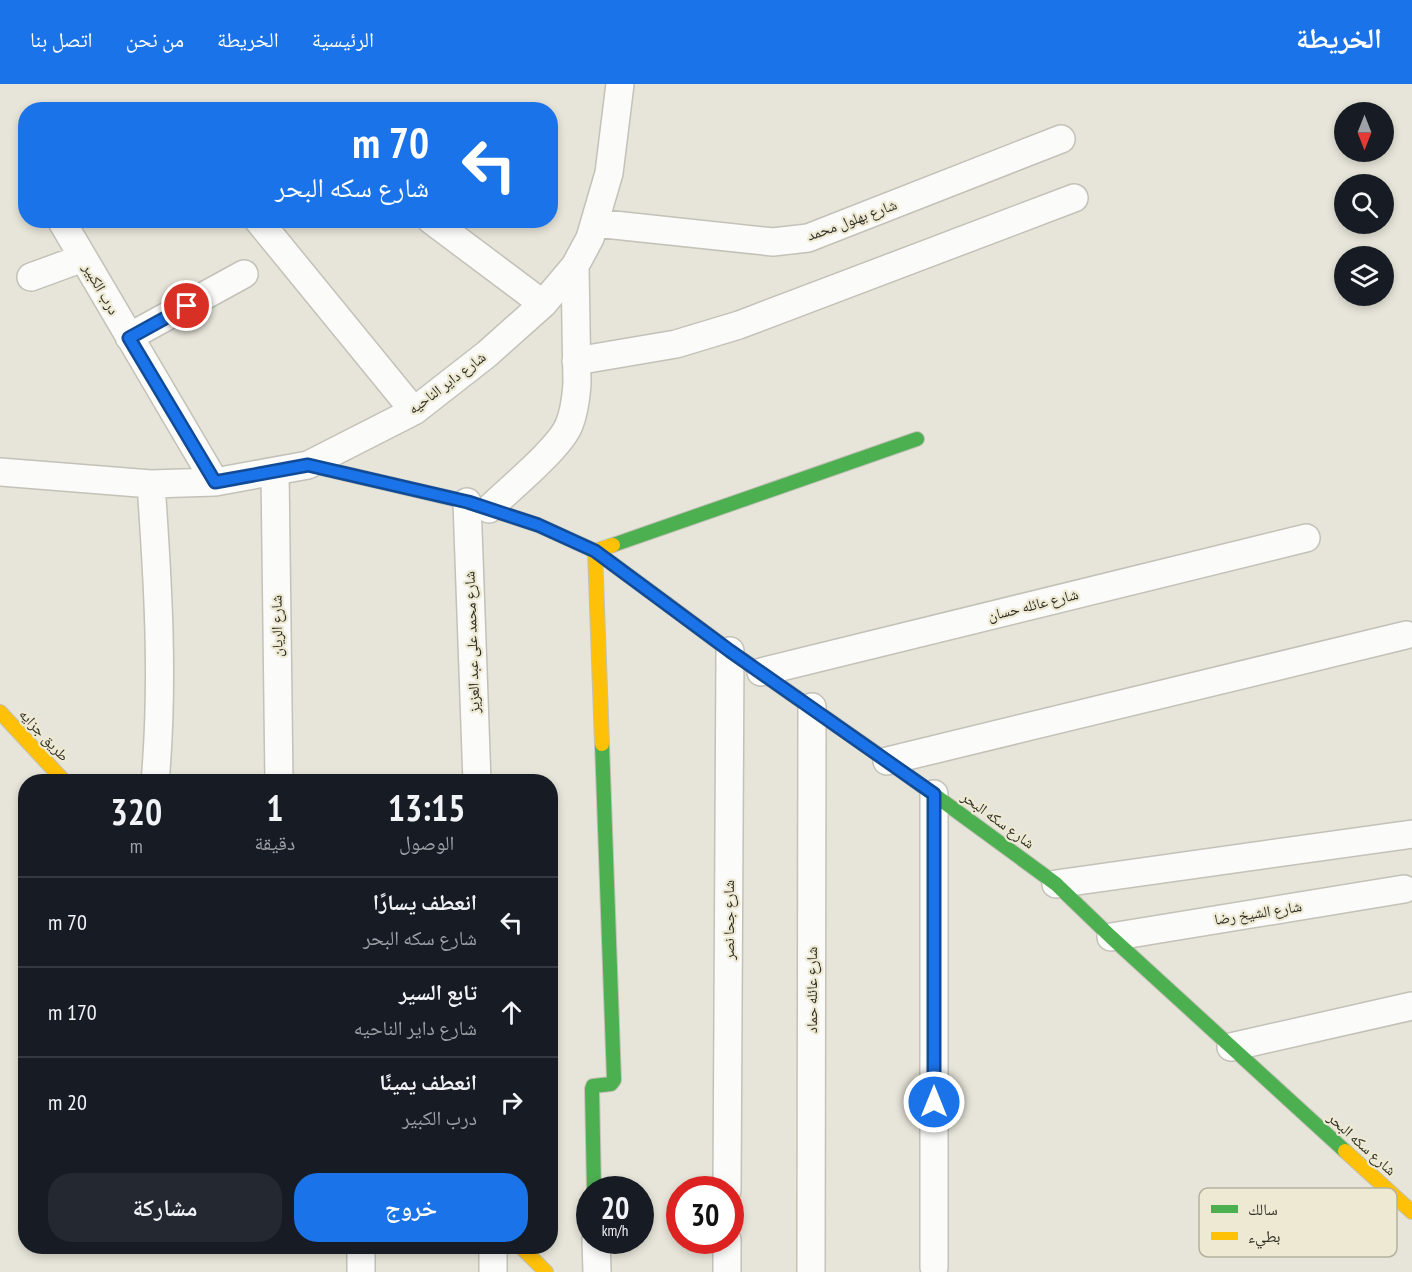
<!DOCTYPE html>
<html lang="ar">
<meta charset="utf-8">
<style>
body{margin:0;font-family:"PT Sans Narrow","Noto Naskh Arabic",sans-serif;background:#242831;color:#f1f3f6;direction:rtl;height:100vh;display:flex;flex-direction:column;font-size:22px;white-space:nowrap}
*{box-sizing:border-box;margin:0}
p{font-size:20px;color:#9ea1a6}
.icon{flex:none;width:33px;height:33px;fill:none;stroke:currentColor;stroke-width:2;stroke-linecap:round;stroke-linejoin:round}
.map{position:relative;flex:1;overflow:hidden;direction:ltr}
.details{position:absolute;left:18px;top:690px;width:540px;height:480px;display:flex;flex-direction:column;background:#171b24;border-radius:24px;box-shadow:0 3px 9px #0003;direction:rtl}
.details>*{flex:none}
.banner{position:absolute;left:18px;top:18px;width:540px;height:126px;border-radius:24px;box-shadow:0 3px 9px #0003;direction:rtl;background:#1a73e8;color:#fff;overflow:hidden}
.needle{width:39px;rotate:180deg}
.tools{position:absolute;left:1334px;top:18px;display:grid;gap:12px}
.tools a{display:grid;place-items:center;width:60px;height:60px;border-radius:50%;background:#171b24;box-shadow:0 3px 9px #0003;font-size:30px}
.speed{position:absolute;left:576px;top:1092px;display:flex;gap:12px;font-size:30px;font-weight:700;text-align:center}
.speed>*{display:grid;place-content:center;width:78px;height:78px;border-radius:50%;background:#171b24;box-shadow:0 3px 9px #0003;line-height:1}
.speed small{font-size:15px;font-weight:400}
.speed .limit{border:9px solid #d22;background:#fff;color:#111}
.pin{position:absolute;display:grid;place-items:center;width:51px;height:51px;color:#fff;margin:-26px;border:3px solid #fff;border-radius:50%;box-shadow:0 2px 6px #0007}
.me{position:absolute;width:66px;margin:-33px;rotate:0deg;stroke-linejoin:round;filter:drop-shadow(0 0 4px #0008)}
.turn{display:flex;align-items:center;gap:21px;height:126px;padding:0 30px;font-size:27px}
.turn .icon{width:78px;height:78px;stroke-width:2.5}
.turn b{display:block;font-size:42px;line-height:51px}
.eta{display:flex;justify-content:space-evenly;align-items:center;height:102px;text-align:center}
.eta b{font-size:36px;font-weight:600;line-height:42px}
.action{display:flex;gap:12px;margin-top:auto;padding:12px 30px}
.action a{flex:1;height:69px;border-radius:24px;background:#1a73e8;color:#fff;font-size:24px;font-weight:600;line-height:69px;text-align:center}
.action a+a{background:#242831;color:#f1f3f6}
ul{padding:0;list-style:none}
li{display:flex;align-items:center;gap:18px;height:90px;padding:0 30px;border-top:2px solid #363941}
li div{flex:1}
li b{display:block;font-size:22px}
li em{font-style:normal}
header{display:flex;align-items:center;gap:36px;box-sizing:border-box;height:84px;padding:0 30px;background:#1a73e8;color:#fff}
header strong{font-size:28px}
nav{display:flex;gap:33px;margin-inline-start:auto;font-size:21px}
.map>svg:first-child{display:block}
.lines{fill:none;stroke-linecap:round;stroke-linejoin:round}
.street-casing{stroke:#c3c1b8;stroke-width:30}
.fast-casing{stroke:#c3c1b8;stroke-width:16}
.slow-casing{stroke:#c3c1b8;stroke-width:16}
.street{stroke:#fbfbf9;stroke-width:27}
.fast{stroke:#4caf50;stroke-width:14}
.slow{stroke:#ffc107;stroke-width:14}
.route-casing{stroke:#114b97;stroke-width:15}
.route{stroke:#1a73e8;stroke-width:10}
.labels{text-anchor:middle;stroke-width:4.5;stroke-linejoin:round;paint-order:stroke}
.street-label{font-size:15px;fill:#2e2d24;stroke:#ede9d3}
.key{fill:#ede9d3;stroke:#b4b19e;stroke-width:1.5}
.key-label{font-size:16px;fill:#2e2d24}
</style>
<header>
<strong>الخريطة</strong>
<nav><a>الرئيسية</a><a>الخريطة</a><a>من نحن</a><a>اتصل بنا</a></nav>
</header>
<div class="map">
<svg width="1412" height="1188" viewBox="0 0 1412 1188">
<rect width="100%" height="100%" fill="#e7e5d9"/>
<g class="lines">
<!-- street casing -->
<g class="street-casing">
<path id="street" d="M61 136 215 398
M258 136 414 327
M431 136 543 220
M595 139 773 158 808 154 1061 55
M31 193 83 174
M129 253 244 190
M576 277 676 260 739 241 1074 114
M275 387 279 698
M0 388 151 400 215 398 308 381 414 327 487 270 543 220 575 182 590 154 609 89 620 0
M151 400C158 499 164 598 155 698
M467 418 477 698
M489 425C508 406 560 364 569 341 574 329 576 314 577 300L575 182
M761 588 1306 454
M887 677 1406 551
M1056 800 1412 750
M1111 853 1404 805
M1231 963 1412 922
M727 1106 730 567
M596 1156 597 1188
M361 1162V1188
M934 1183V710
M493 1188V1162
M727 1188V1156
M811 1188 812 623"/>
</g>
<!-- fast casing -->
<g class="fast-casing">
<path id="fast" d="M308 381 467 418 538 441 595 467 667 520
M613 461 917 355
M903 688 1056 800 1111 853 1345 1067
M594 1106 592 1005 593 1002 611 1000 614 996 602 660"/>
</g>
<!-- slow casing -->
<g class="slow-casing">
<path id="slow" d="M667 520 730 567 903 688
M0 628 65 698
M602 660 595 467 613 461
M1345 1067 1412 1128
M520 1162 546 1188"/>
</g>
<!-- street -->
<use href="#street" class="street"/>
<!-- fast -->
<use href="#fast" class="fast"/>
<!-- slow -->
<use href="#slow" class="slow"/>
</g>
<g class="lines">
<!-- route casing -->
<g class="route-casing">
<path id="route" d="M187 222 129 254 215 398 308 381 468 418 538 441 595 467 730 567 934 710V1018"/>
</g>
<!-- route -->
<use href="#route" class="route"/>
</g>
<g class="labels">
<!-- street labels -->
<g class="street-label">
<text transform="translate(852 136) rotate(-20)" y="5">شارع بهلول محمد</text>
<text transform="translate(101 205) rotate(60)" y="5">درب الكبير</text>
<text transform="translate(447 299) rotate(-37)" y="5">شارع داير الناحيه</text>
<text transform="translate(1033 521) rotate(-14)" y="5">شارع عائله حسان</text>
<text transform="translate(277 542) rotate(-91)" y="5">شارع الريان</text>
<text transform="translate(472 558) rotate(-92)" y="5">شارع محمد على عبد العزيز</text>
<text transform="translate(44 651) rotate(47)" y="5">طريق جزايه</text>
<text transform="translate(998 736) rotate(36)" y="5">شارع سكه البحر</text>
<text transform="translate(1258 829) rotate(-9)" y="5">شارع الشيخ رضا</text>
<text transform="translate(729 836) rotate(-90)" y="5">شارع جحا نصر</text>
<text transform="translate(812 906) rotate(-90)" y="5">شارع عائله حماد</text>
<text transform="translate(1362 1060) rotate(42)" y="5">شارع سكه البحر</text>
</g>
</g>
<!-- legend -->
<rect x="1199" y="1104" width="198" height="69" rx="9" class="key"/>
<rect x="1211" y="1121" width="27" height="8" fill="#4caf50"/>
<rect x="1211" y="1148" width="27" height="8" fill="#ffc107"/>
<g class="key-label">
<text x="1248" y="1131">سالك</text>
<text x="1248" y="1158">بطيء</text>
</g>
</svg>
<div class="tools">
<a><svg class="needle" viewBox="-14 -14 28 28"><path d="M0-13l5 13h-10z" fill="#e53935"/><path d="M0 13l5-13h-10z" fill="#9ea1a6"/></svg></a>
<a><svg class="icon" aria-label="search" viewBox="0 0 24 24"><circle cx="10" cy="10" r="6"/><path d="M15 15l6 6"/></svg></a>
<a><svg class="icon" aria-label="layers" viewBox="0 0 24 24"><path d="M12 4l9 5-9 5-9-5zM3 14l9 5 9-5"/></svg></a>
</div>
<div class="speed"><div>20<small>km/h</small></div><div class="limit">30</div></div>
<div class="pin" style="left:187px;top:222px;background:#d93025"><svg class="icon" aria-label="arrive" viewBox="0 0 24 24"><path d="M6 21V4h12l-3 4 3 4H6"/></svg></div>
<svg class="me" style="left:934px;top:1018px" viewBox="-20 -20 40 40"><circle r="17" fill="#1a73e8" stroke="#fff" stroke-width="3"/><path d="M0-11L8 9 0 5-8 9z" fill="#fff"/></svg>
<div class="banner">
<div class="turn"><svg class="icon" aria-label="left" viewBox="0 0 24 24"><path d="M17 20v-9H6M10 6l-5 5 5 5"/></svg><div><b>70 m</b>شارع سكه البحر</div></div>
</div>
<section class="details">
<div class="eta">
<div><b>13:15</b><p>الوصول</p></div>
<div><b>1</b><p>دقيقة</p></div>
<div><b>320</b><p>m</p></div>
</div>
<ul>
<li><svg class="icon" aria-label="left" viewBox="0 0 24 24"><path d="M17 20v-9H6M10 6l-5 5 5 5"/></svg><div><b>انعطف يسارًا</b><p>شارع سكه البحر</p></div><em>70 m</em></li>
<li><svg class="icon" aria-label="ahead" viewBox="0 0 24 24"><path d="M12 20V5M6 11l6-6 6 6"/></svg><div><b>تابع السير</b><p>شارع داير الناحيه</p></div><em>170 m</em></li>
<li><svg class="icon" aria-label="right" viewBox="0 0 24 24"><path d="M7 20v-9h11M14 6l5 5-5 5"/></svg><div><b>انعطف يمينًا</b><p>درب الكبير</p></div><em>20 m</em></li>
</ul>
<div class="action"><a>خروج</a><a>مشاركة</a></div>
</section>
</div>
